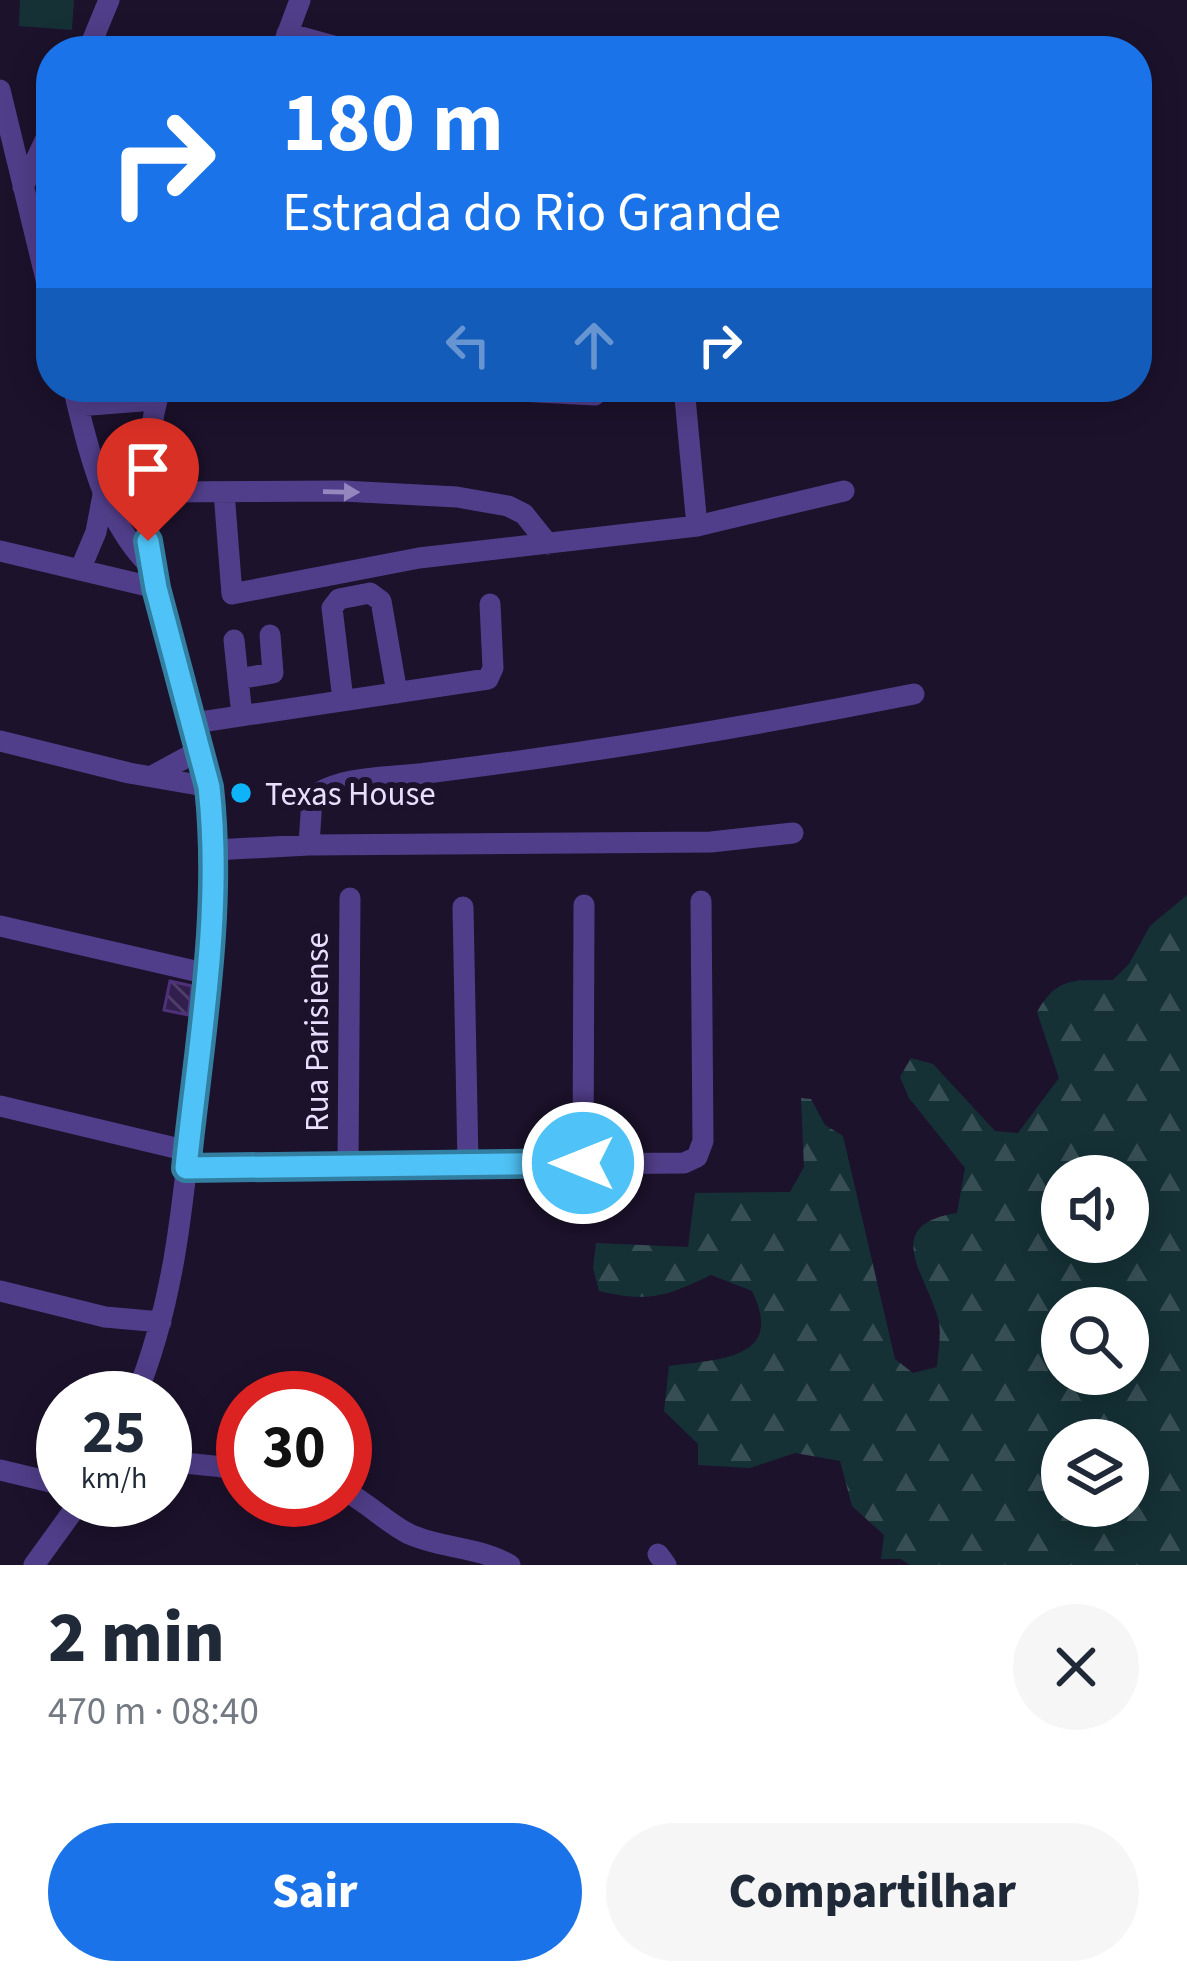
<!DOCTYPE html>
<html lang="pt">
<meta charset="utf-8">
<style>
body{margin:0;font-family:"Source Sans 3",sans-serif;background:#f6f6f7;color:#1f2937;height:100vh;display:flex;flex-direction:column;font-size:45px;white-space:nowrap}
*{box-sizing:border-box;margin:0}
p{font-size:39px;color:#747a83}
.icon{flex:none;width:66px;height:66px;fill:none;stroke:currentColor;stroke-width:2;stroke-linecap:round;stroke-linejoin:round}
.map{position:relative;height:1565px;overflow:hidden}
.side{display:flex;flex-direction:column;background:#fff;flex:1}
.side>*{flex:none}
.top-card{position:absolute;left:36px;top:36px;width:1116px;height:366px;border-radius:48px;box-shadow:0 6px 30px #0003;background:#1a73e8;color:#fff;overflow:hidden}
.tools{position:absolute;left:1041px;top:1155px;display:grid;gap:24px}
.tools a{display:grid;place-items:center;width:108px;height:108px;border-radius:50%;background:#fff;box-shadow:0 6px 30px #0003;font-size:60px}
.speed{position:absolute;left:36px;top:1371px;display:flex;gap:24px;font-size:60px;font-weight:700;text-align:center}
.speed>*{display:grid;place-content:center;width:156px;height:156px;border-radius:50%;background:#fff;box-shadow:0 6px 30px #0003;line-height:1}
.speed small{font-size:30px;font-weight:400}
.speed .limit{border:18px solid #d22;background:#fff;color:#111}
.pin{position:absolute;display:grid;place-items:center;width:102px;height:102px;color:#fff;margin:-123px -51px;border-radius:50% 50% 50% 0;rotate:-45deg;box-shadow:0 0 12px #0007}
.pin .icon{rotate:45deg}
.me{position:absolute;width:132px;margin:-66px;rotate:270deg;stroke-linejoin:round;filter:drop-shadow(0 0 9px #0008)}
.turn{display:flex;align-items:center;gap:42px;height:252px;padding:0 48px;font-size:54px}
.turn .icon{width:156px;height:156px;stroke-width:2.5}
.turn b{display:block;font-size:84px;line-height:102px}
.lanes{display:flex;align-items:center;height:114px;padding:0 48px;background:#0003;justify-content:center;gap:60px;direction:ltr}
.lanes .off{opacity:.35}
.round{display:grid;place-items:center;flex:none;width:126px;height:126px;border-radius:63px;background:#f6f6f7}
.headline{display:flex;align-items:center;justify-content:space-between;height:204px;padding:0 48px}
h1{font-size:72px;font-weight:800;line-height:90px}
.cta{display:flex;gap:24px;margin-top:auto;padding:24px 48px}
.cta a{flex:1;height:138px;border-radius:72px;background:#1a73e8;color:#fff;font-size:48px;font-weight:800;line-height:138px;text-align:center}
.cta a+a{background:#f6f6f7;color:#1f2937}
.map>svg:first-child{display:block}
.forest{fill:url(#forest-firs);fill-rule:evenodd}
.pitch{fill:#153136}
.building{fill:url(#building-back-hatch);stroke:#4e3178;stroke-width:3}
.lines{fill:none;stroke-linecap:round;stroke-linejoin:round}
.minor{stroke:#513e8a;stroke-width:21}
.oneway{fill:#9586be}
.route-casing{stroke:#337fa1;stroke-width:30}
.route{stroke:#4fc3f7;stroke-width:21}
.poi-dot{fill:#0eb3fa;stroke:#1c122c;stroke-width:4.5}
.labels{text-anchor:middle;stroke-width:12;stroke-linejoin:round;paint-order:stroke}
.poi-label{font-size:33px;fill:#e8defe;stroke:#1c122c;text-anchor:start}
.street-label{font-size:33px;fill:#e8defe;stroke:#1c122c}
</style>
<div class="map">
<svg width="1187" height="1565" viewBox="0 0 1187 1565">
<defs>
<pattern id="forest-firs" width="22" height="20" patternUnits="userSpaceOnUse" patternTransform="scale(3)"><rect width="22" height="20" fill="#153136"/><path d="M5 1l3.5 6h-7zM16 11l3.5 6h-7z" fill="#374e54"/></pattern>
<pattern id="building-back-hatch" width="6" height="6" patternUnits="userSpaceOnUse" patternTransform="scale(3)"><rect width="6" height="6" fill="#311f4d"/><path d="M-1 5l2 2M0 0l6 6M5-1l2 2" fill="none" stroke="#4f3f68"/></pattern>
</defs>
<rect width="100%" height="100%" fill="#1c122c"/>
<!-- forest -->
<path class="forest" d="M1187 895V1565H910L901 1559H881L884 1535 852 1506 840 1461 795 1453 750 1468 698 1465V1444L664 1411 669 1366C718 1359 786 1360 752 1291L711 1275C667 1296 649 1303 599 1291L593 1268 596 1243 688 1247 695 1193 790 1192 804 1167 801 1098 811 1099 825 1125 843 1136 895 1359 913 1373 937 1367C938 1352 942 1332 938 1318 926 1274 880 1225 957 1213L965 1168 909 1098 900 1077 911 1058 933 1064 995 1131 1018 1133 1059 1078 1037 1012C1058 975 1075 981 1113 980L1129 964 1150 926ZM1062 1176H1128V1242H1062ZM1062 1308H1128V1374H1062ZM1062 1440H1128V1506H1062Z"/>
<!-- pitch -->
<path class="pitch" d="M20 0H74L72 30 19 26Z"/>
<!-- building -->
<path class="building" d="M170 981 192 986 188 1015 164 1010Z"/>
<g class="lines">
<!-- minor -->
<path class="minor" d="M287 33 352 51
M88 51 109 0
M281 51 300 0
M0 90 51 300
M23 187 51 128
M73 387C89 451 103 521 152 568
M442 387 595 395
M684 387 697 526
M78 406 142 401 158 387
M145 492 343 491 457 497 508 506 524 514 548 544
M224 492 232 594 419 558 697 526 844 491
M0 551 156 588
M80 570 96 532 103 495
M234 640 242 716
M238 679 273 673 270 635
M343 700 332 608 339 599 370 593 381 601 397 693
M194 723 488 679 493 668 490 604
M0 741 129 773 210 787
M154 775 200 750
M309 845 312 798C337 775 394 778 427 773 590 753 753 726 914 694
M214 850 309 845 711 842 793 833
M463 907 468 1164
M0 926 208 974
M0 1106 188 1151
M583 1163 584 905
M348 1166 350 898
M186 1167 684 1163 697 1157 703 1141 701 901
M0 1291 105 1317 161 1322
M135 1398C180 1290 185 1174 198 1059 208 971 225 876 210 787 184 637 118 550 160 387
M165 1461 243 1469
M0 1470 63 1485
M345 1491C368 1503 387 1523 409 1534 442 1549 478 1546 510 1565
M658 1554 666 1565
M34 1565 81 1500"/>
</g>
<!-- one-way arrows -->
<defs><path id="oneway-solid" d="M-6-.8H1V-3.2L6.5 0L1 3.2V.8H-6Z" transform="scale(3)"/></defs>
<use class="oneway" href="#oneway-solid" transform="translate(341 492) rotate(1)"/>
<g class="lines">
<!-- route casing -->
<g class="route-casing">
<path id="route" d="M148 541 156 588 209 787C223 913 199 1042 186 1168L583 1163"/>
</g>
<!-- route -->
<use href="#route" class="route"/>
</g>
<!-- markers -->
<circle class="poi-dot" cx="241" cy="793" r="12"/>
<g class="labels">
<!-- poi labels -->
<g class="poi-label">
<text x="265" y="805">Texas House</text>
</g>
<!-- street labels -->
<g class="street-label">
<text transform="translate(316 1032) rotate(-90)" y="12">Rua Parisiense</text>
</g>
</g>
</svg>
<div class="tools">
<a><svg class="icon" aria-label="sound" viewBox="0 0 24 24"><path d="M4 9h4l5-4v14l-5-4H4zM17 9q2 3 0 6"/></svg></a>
<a><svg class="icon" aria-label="search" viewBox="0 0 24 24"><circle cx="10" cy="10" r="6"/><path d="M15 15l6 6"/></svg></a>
<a><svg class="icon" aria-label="layers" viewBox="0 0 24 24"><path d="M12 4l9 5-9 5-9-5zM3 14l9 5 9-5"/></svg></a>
</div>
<div class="speed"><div>25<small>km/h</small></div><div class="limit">30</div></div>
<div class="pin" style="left:148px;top:541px;background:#d93025"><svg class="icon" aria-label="arrive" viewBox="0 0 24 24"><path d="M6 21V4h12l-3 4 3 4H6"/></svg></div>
<svg class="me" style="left:583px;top:1163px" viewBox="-20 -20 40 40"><circle r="17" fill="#4fc3f7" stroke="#fff" stroke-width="3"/><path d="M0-11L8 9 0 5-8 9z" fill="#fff"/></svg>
<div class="top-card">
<div class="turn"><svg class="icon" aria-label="right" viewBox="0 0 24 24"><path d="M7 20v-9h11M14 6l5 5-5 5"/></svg><div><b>180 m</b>Estrada do Rio Grande</div></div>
<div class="lanes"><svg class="icon off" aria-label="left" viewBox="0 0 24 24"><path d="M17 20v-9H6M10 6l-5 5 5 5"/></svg><svg class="icon off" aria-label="ahead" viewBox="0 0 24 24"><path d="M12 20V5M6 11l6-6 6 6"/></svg><svg class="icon" aria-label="right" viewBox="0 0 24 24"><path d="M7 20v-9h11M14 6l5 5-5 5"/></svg></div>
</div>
</div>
<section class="side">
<div class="headline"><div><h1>2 min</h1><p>470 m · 08:40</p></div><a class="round"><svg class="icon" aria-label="close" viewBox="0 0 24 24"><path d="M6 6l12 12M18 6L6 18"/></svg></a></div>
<div class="cta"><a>Sair</a><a>Compartilhar</a></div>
</section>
